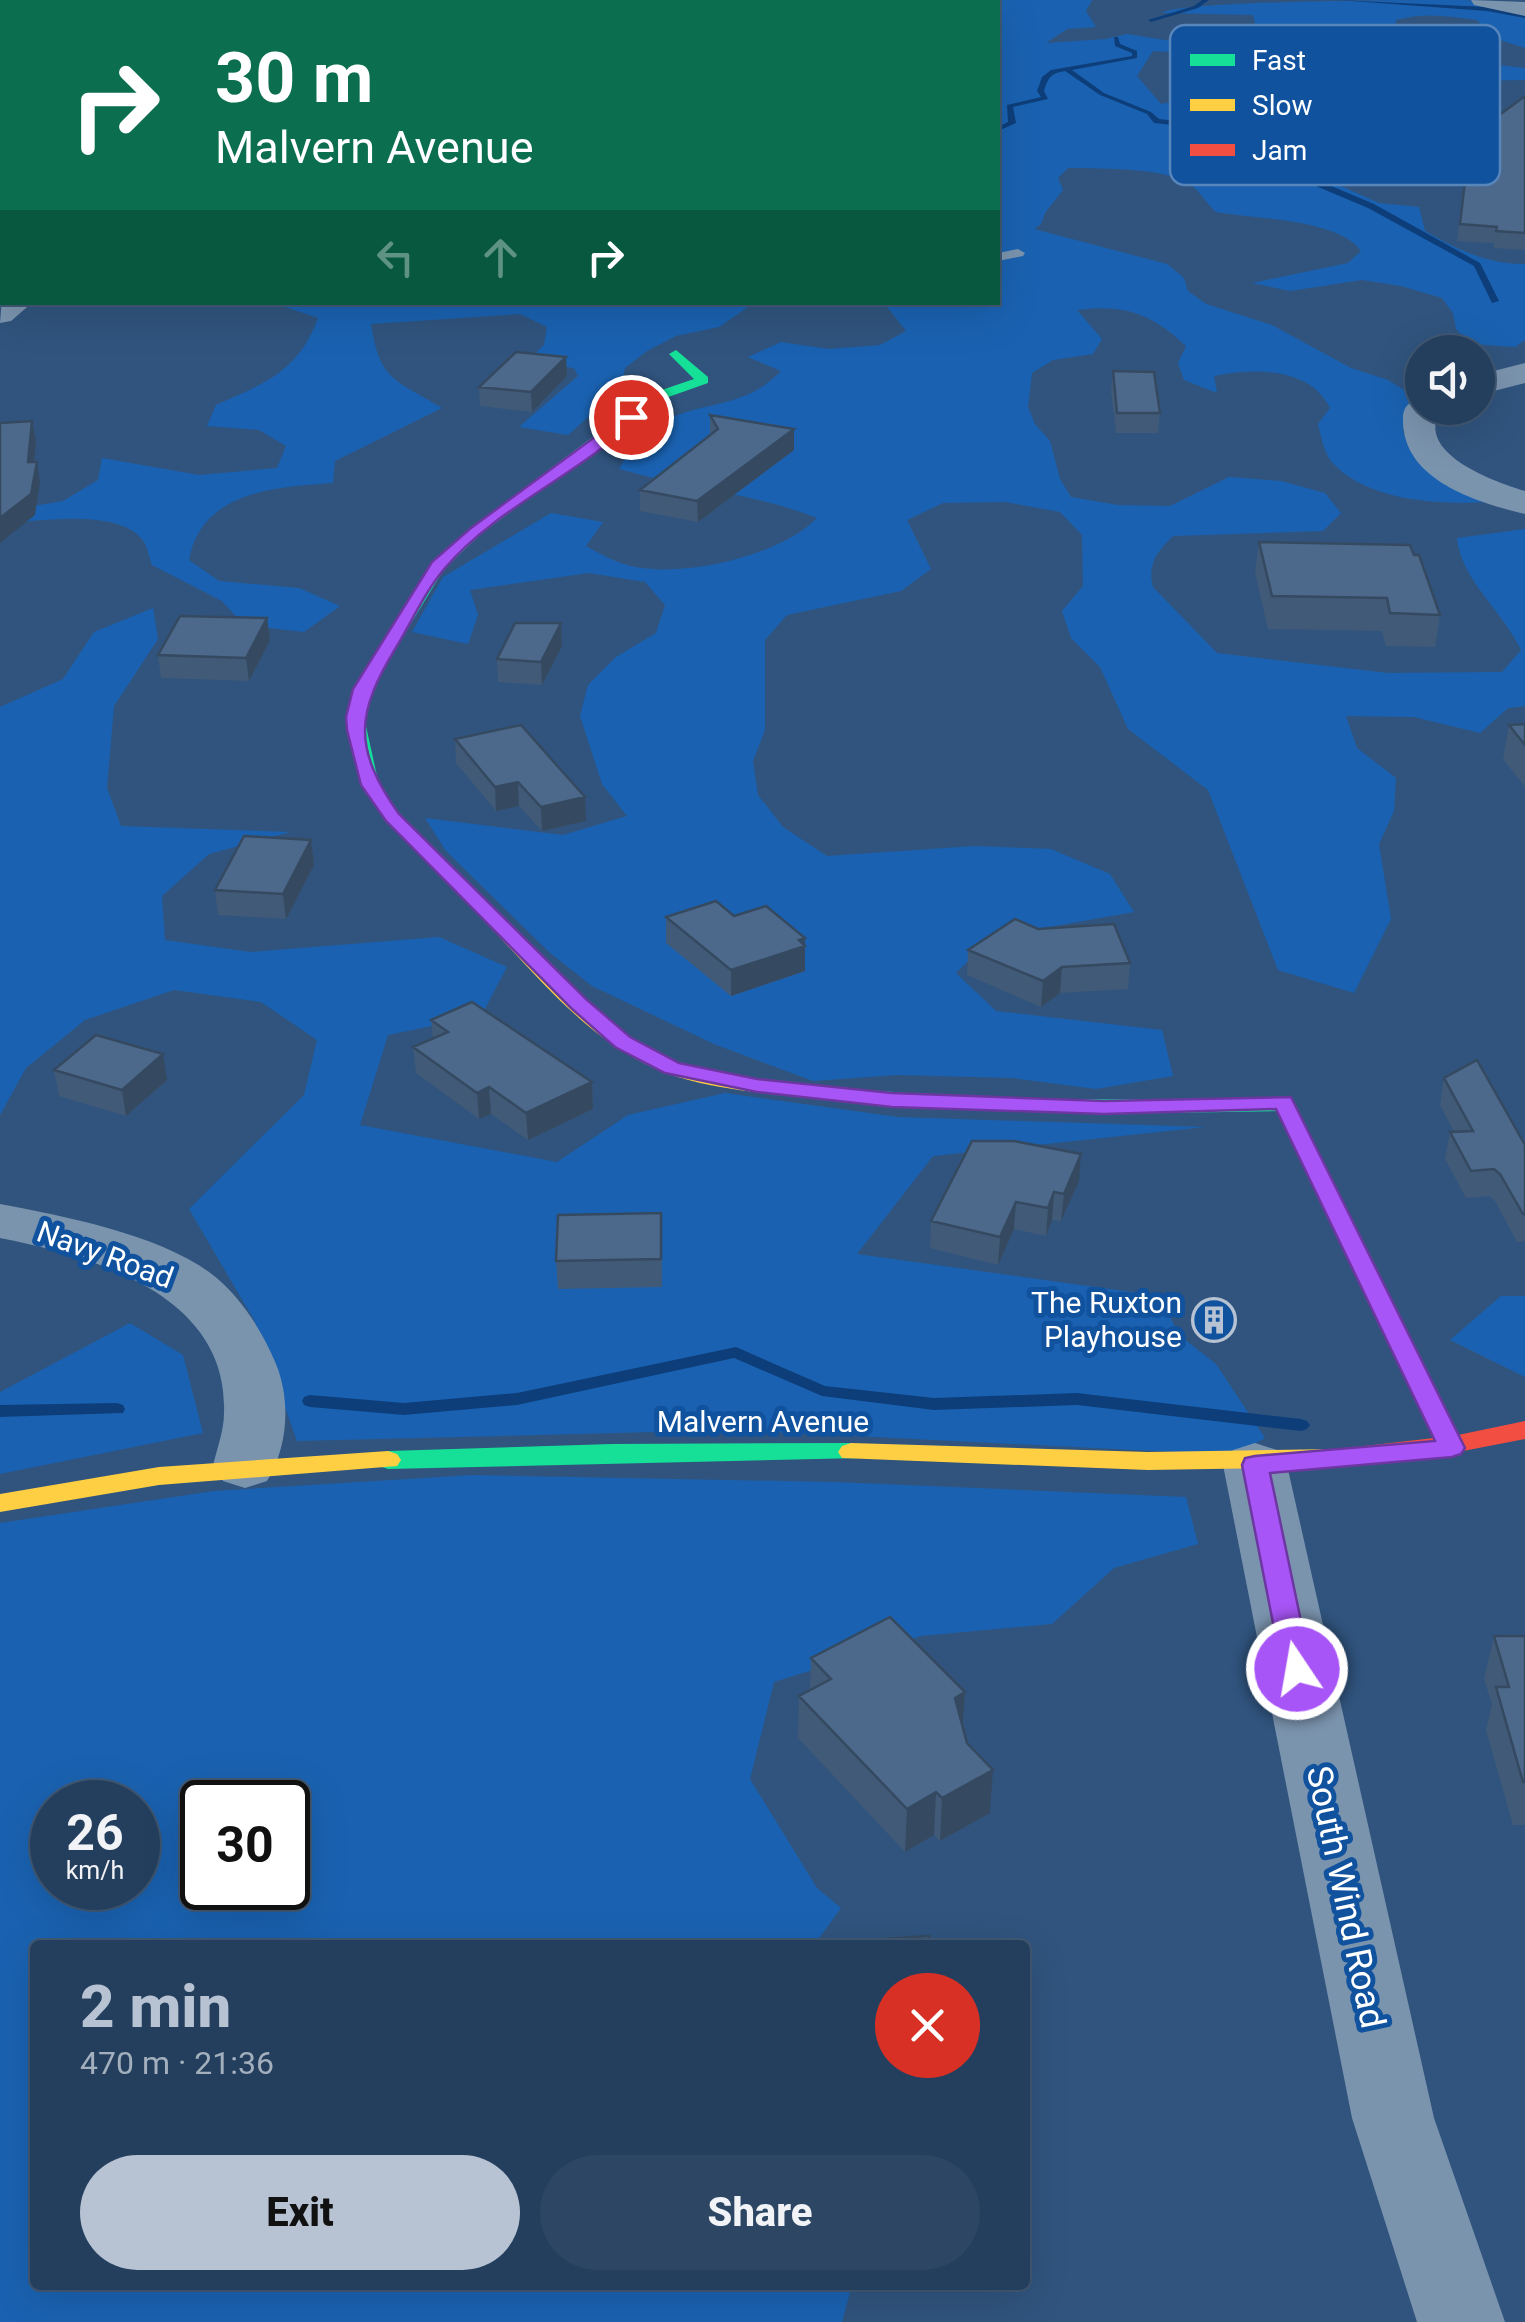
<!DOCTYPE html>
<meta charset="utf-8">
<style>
body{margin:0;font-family:Roboto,sans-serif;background:#2c4664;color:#f1f3f6;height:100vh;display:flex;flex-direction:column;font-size:38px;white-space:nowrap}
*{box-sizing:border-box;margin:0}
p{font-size:32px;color:#a3afbc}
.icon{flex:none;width:55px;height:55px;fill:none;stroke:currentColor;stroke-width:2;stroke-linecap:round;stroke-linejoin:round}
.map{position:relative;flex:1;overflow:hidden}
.details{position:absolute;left:30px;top:1940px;width:1000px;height:350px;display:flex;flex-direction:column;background:#243f5e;border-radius:10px;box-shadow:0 10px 40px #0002,0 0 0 2px #415873}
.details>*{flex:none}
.hud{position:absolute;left:0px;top:0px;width:1000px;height:305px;box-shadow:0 10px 40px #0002,0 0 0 2px #415873;background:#0b6e4f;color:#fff;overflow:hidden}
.fabs{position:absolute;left:1405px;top:335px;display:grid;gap:20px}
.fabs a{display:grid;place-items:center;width:90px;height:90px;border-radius:50%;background:#243f5e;box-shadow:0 10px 40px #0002,0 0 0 2px #415873;font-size:50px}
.speed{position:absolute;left:30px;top:1780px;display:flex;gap:20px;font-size:50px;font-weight:700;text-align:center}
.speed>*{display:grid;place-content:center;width:130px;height:130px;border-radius:50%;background:#243f5e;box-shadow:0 10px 40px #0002,0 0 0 2px #415873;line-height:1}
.speed small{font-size:25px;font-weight:400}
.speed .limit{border:5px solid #111;border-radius:15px;background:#fff;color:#111}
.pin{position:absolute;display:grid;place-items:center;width:85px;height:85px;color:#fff;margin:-42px;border:5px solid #fff;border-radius:50%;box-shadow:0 2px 10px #0007}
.me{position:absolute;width:110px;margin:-55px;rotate:348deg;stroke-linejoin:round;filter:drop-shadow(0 0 8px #0008)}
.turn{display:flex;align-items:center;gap:35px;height:210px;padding:0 50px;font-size:45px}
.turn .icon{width:130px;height:130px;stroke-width:2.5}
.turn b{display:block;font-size:70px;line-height:85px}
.lanes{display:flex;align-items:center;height:95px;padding:0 50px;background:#0003;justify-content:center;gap:50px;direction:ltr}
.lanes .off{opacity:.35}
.round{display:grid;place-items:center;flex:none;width:105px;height:105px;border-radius:52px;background:#2c4664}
.headline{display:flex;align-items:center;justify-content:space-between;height:170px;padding:0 50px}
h1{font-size:60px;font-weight:800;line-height:75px;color:#b7c3d2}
.button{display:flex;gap:20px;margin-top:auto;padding:20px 50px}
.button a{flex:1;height:115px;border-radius:60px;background:#b7c3d2;color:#111;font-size:40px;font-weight:800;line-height:115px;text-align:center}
.button a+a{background:#2c4664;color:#f1f3f6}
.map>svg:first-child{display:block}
.green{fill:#1a62b1;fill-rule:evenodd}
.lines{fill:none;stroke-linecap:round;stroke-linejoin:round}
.stream{fill:#0d3e7a;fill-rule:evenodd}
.lane{fill:#7b94ae;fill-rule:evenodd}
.street{fill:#7b94ae;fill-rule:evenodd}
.fast{fill:#16e098;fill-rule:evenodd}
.slow{fill:#ffcf43;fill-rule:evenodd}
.jam{fill:#f24e42;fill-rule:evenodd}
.wall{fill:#415a78}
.shaded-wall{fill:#354a61}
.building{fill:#4c698b;stroke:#354a61;stroke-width:2.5}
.route{fill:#a855f7;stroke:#6d37a1;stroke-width:2.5}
.labels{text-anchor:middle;stroke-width:10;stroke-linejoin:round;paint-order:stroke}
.street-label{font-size:30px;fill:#fff;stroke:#10529e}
.poi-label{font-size:30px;fill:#fff;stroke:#10529e;text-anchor:end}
.near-street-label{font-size:35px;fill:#fff;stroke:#10529e}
.key{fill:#10529e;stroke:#5886bb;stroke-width:2.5}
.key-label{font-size:28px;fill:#fff}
</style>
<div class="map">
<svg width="1525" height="2322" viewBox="0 0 1525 2322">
<rect width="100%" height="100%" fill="#30547e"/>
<!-- green -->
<path class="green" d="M898 0H1092L1086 11 1096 27 1067 29 1046 43 1106 39 1127 34 1215 48 1240 43 1256 27 1253 15 1162 13C1181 0 1425 0 1465 0 1484 1 1506 10 1525 14V48L1491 37 1477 20C1449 16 1424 12 1396 20L1395 28 1413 53 1440 59 1525 68V80L1409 82 1295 60 1222 70 1215 78 1197 70 1198 61 1185 53 1153 51 1137 76 1161 104C1203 96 1238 93 1278 104L1224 112 1201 124 1379 203 1419 207 1425 231C1455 249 1490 265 1525 264V340L1515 347 1471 344 1456 329 1453 313 1442 298 1401 286 1362 280 1290 291 1252 283 1348 263 1361 251C1339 219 1255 219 1216 212 1208 205 1202 195 1195 188 1170 166 1101 169 1068 168L1058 178 1063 190 1045 213 1041 224 1034 229 1167 264 1184 278 1188 291 1206 304 1272 325 1351 368 1388 380 1412 395 1411 411 1403 432 1412 450 1487 502C1440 505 1365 501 1331 461 1324 452 1321 436 1318 424L1330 408C1310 367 1253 368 1214 376L1217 393 1184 380 1178 363 1186 346C1151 313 1124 304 1077 310L1102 339 1093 354 1053 360 1032 373 1028 407 1035 424 1050 441 1060 479 1071 497 1118 505 1170 506 1229 477 1281 481 1325 493 1341 513 1323 531 1173 536C1157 552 1147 564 1153 587L1217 653 1388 673 1502 672 1521 650C1503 611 1461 580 1457 538L1525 529V706L1508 708 1480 733 1414 717 1346 716 1357 748 1396 778 1394 811 1379 844 1391 919 1354 993 1278 970 1208 790 1128 729 1100 667 1071 638 1062 611 1083 586 1082 535 1060 512 1005 502 943 503 907 520 931 569 901 591 787 615 765 640V730L753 761 758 795 783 827 827 856 975 846 1051 849 1110 874 1134 912 992 937 956 973 996 1011 1162 1030 1173 1076 1096 1089 1013 1078 897 1075 813 1081 714 1044 592 986 549 952 446 851 425 818 563 835 627 816 602 784 580 716 588 685 616 657 656 633 665 605 645 582 589 573 470 590 478 615 468 644 412 632 443 577 551 513 603 522 586 546C597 552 609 559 621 563 672 582 780 557 817 518 753 493 685 488 619 469 666 384 728 426 781 371L748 357 781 342 829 349 880 345 906 331 884 303 998 302V2Z
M288 303H754L719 327 676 336 647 351 625 368 621 388 568 435 519 427 578 376 574 368 526 362 544 345 547 327 520 314 371 324C380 382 395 379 442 408L335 461 333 483C276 487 201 491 189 560L219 581 299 588 340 606 304 632 244 625 222 601 152 565C149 558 148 548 144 542 122 507 36 521 0 524L5 511 63 501 98 480 102 458 199 475 277 468 286 446 259 430 207 426 216 405C265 383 298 372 318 318L285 307Z
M153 608 158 639 114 706 107 788 121 826 290 832 209 854 162 896 165 940 250 952 439 937 507 967 481 1016 388 1035 360 1125 557 1162 628 1115 725 1093 898 1117 1205 1127 933 1156 857 1254 1160 1296 1179 1335 1216 1364 1265 1438 1235 1455 735 1430 297 1441 254 1320 189 1209 304 1095 317 1040 261 1002 174 990 85 1020 26 1068 0 1115V707L63 679 94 632Z
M1501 1296H1525V1377L1450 1340Z
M130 1323 183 1355 203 1433 0 1474V1392Z
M472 1475 834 1482 1186 1497 1198 1544 1114 1568 1052 1624 921 1636 774 1682 750 1779 817 1888 841 1908 814 1945H35V2285H852L842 2322H0V1523L214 1491ZM52 1802H138V1888H52ZM202 1802H288V1888H202Z"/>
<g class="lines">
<!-- stream -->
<path class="stream" d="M1202 0H1209L1198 8 1151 22 1148 20 1194 6Z
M1337 0 1487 7 1525 14V18L1487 11Z
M1114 37H1118L1120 44 1137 51V58L1072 70 1104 93 1151 112 1159 119 1186 122 1221 141 1252 148 1291 169 1374 204 1480 263 1499 301 1492 303 1474 266 1368 208 1285 173 1247 152 1216 145 1181 126 1154 123 1147 114 1100 95 1065 71C1051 73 1048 78 1044 91L1048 99 1013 107 1016 123 998 131V127L1008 122 1007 105 1041 97 1037 91 1042 77 1051 70 1132 56V53L1115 46Z
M0 248H2V255H0Z
M736 1347 825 1386 934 1398 1077 1393 1301 1419 1307 1421 1310 1425 1307 1429 1301 1431 1077 1405 934 1410 822 1396 734 1358 517 1405 404 1415 310 1407 304 1405 302 1401 304 1397 310 1395 404 1403 517 1393Z
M117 1403 123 1405 125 1409 123 1413 0 1417V1405Z"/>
<!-- lane -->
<path class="lane" d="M1018 249 1025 253 1023 256 998 261V253Z"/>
<!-- street -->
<path class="street" d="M250 0H272V2H250Z
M1471 0 1525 2V16L1474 5Z
M2 298V302H33L11 321 0 323Z
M1525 363V383L1478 395V375Z
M1422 398V408H1442C1411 453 1496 482 1525 491V514C1476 502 1402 480 1403 419 1403 405 1410 402 1422 398Z
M0 1204C63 1216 157 1234 209 1272 239 1294 262 1330 276 1364 291 1401 288 1447 267 1481L245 1488 223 1481 213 1466C217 1448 224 1431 224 1413 229 1294 92 1256 0 1238Z
M1255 1443 1277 1450 1287 1465 1434 2118 1505 2322H1417L1352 2118 1223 1465 1233 1450Z"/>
<!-- fast -->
<path class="fast" d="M676 350 708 377V383L660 400 481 534 444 569 371 689 364 717 379 785 400 814 495 910 492 914H478L386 822 361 785 346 717 353 689 432 563 471 528 650 394 694 379 669 354Z
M830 1086C981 1103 1133 1100 1284 1097L1295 1104 1284 1111 1104 1114 892 1107 822 1098 819 1093Z
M851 1443 860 1446 864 1452 860 1458 388 1469 379 1466 375 1460 379 1454 388 1451 612 1444Z"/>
<!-- slow -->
<path class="slow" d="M485 904 492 906C553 969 612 1045 701 1070 742 1081 787 1082 830 1086L841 1093 830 1100C779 1094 727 1092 678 1077 593 1050 538 976 478 914L475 910 478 906Z
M851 1443 1148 1452 1338 1449 1347 1452 1351 1458 1347 1464 1338 1467 1148 1470 842 1458 838 1452 842 1446Z
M388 1451 397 1454 401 1460 397 1466 159 1485 0 1512V1494L159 1467Z"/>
<!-- jam -->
<path class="jam" d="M1284 1097 1295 1104 1458 1435 1525 1421V1439L1463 1451 1452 1457 1444 1454 1338 1467 1329 1464 1325 1458 1329 1452 1338 1449 1434 1438 1273 1104Z"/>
</g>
<!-- wall -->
<path class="wall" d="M1242 82 1372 93 1354 139 1240 97Z
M1525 96V250L1494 248V243L1457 241 1468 155 1474 157Z
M566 357 567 376 532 412 480 406 479 387Z
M1113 371 1160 413 1158 433H1116L1111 391Z
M710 415 794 450 698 522 640 511V490L710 435Z
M1259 542 1440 615 1435 647 1386 646 1382 631 1268 629 1255 573Z
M267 618 270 640 249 681 161 678 158 655Z
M562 646 542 685 498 682 497 659Z
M1525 724V787L1503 759 1509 725Z
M455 739 586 821 542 831 519 806 496 811 456 763Z
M311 840 314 865 286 919 218 915 215 890Z
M734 916 805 938V971L731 996 666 943V917Z
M1038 929 1130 963 1128 989 1060 993 1041 1007 967 975 968 950Z
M431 1020 592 1082 593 1109 528 1140 491 1114 479 1119 416 1073 413 1047 433 1038Z
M54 1070 167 1080 126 1116 59 1096Z
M1444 1078 1525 1145V1241L1517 1242 1495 1201 1489 1196 1466 1198 1445 1159 1450 1132H1454L1440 1105Z
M1079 1181 1061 1221 1052 1220 1046 1236 1014 1229 998 1265 930 1248 931 1221Z
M661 1213 662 1287 558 1289 556 1261Z
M1494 1636H1525V1825H1513L1486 1730 1492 1704 1484 1679Z
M811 1658 963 1728 990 1813 940 1841 934 1835 905 1852 798 1738 799 1696 810 1690Z"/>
<!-- shaded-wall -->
<path class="shaded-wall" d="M1374 78 1372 93 1354 139 1356 123Z
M566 357 567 376 532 412 531 392Z
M32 421 36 441 32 483 28 462Z
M794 429V450L698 522 697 501Z
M37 462 40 482 35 515 0 543V518Z
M267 618 270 640 249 681 246 658Z
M561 623 562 646 542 685 541 662Z
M518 782 519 806 496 811 495 787Z
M585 797 586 821 542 831 541 807Z
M311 840 314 865 286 919 283 894Z
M805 938V971L731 996V970Z
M1062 967 1060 993 1041 1007 1043 981Z
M163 1054 167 1080 126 1116 122 1090Z
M592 1082 593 1109 528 1140 526 1113Z
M489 1087 491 1114 479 1119 477 1093Z
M1081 1154 1079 1181 1061 1221 1064 1194Z
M1054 1192 1052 1220 1046 1236 1048 1208Z
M1016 1202 1014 1229 998 1265 1000 1237Z
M965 1692 962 1734 955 1698Z
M993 1770 990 1813 940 1841 942 1798Z
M936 1792 934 1835 905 1852 907 1809Z"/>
<!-- building -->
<path class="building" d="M0 0H152V2H2V129V123L0 122Z
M382 0H423L422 2H382Z
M588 0H672V2H589Z
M1525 96V233L1496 231 1497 227 1460 224 1468 155 1474 157 1478 131Z
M516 352 566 357 531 392 479 387Z
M1113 371 1154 372 1160 413H1117Z
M710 415 794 429 697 501 640 490 718 429Z
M32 421 28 462H37L31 494 0 518V423Z
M1259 542 1410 545 1414 555H1419L1440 615 1390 613 1387 598 1272 596Z
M180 616 267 618 246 658 158 655Z
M515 623H561L541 662 497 659Z
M1525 724V745L1509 725Z
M521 725 585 797 541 807 518 782 495 787 455 739Z
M244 836 311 840 283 894 215 890Z
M716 901 734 916 766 906 805 938 799 940 805 946 731 970 666 917Z
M1015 919 1038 929 1114 924 1130 963 1062 967 1043 981 968 950Z
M472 1002 592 1082 526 1113 489 1087 477 1093 413 1047 448 1032 431 1020Z
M96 1035 163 1054 122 1090 54 1070Z
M1477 1060 1525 1145V1214H1523L1500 1174 1494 1169 1471 1171 1450 1132 1473 1131 1444 1078Z
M972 1141H1014L1081 1154 1064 1194 1054 1192 1048 1208 1016 1202 1000 1237 931 1221Z
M661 1213V1259L556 1261 558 1215Z
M890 1617 965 1692 955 1698 967 1743 993 1770 942 1798 936 1792 907 1809 799 1696 831 1679 811 1658Z
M1494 1636H1525V1782H1523L1496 1687H1509Z
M929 1936 931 1945H856L855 1941Z"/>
<!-- route -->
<path class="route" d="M626 414 638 417C581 474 498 506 445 568 426 590 412 621 397 646 356 713 352 747 399 814L586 999 630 1037 679 1063 757 1079 892 1093 1104 1101 1291 1097 1465 1448 1461 1454 1452 1457 1270 1473 1311 1669 1307 1676 1297 1679 1287 1676 1282 1669 1242 1465 1245 1458 1255 1456 1435 1441 1276 1109 1104 1114 892 1107 757 1092 665 1073 615 1047 571 1008 386 821 361 785 347 730 346 717 353 689 432 562 471 528Z"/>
<!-- icons -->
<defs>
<g id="building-ring" transform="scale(2.25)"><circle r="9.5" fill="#10529e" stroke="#b7c3d2" stroke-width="1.5"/><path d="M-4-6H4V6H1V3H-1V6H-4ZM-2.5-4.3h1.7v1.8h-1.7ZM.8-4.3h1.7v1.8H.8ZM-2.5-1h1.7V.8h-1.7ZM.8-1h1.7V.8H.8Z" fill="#b7c3d2"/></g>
</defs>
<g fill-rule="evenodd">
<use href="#building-ring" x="1214" y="1320"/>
</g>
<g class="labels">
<!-- street labels -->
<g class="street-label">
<text transform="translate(105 1255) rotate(20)" y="10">Navy Road</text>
<text x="763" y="1432">Malvern Avenue</text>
</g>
<!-- poi labels -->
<g class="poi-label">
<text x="1182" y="1313">The Ruxton<tspan x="1182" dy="34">Playhouse</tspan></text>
</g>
<!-- near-street labels -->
<g class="near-street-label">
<text transform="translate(1346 1897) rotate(78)" y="12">South Wind Road</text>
</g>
</g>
<!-- legend -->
<rect x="1170" y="25" width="330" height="160" rx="15" class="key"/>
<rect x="1190" y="54" width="45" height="12" fill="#16e098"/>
<rect x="1190" y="99" width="45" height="12" fill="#ffcf43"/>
<rect x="1190" y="144" width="45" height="12" fill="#f24e42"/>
<g class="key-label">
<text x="1252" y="70">Fast</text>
<text x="1252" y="115">Slow</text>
<text x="1252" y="160">Jam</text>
</g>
</svg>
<div class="fabs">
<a><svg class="icon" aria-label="sound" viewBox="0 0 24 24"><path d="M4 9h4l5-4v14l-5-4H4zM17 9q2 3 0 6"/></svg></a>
</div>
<div class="speed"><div>26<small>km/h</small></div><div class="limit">30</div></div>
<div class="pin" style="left:631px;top:417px;background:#d93025"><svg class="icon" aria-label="arrive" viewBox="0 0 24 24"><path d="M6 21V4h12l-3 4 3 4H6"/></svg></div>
<svg class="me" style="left:1297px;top:1669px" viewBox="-20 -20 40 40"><circle r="17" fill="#a855f7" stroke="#fff" stroke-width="3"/><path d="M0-11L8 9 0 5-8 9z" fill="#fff"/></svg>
<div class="hud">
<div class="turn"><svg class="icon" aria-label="right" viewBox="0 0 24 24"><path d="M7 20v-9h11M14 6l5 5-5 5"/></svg><div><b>30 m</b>Malvern Avenue</div></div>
<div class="lanes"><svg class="icon off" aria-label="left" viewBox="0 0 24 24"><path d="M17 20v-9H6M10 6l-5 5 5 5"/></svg><svg class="icon off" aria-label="ahead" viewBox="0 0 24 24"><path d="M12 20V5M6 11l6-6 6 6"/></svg><svg class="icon" aria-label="right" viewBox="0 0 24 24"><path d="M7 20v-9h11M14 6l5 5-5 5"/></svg></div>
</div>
<section class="details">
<div class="headline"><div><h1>2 min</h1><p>470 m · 21:36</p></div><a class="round" style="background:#d93025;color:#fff"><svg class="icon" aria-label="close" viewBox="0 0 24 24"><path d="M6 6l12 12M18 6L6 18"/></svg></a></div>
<div class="button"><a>Exit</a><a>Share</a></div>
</section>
</div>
